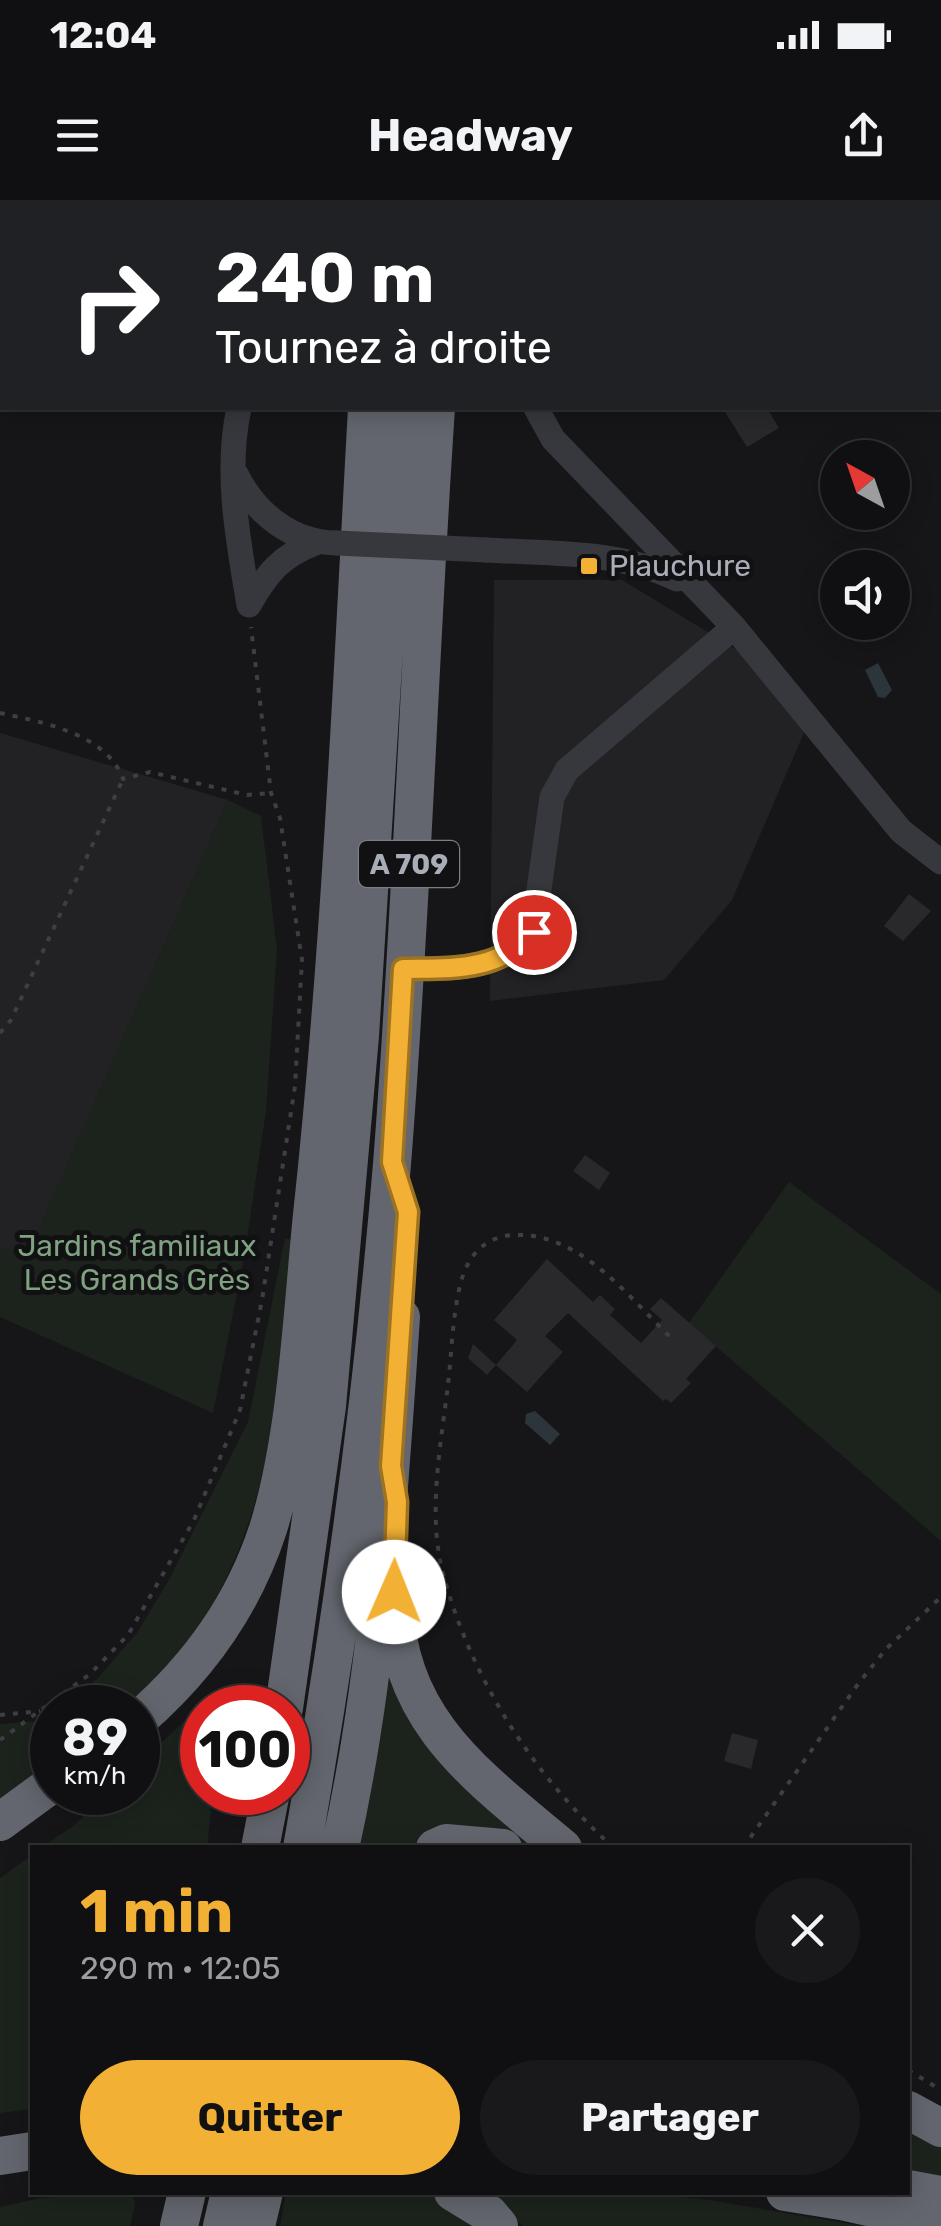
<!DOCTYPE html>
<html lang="fr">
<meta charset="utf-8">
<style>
body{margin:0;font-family:Rubik,sans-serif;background:#19191b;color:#f1f3f6;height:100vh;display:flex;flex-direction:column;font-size:38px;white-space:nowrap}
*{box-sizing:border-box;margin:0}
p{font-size:32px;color:#9c9d9f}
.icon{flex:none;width:55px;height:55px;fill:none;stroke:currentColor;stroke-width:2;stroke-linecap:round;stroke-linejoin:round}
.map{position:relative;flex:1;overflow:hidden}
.sheet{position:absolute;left:30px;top:1645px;width:880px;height:350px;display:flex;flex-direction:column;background:#101012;border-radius:0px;box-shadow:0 5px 25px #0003,0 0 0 2px #303032}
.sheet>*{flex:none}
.banner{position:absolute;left:0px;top:0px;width:942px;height:210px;box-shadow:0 5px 25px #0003,0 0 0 2px #303032;background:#202124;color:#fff;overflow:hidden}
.needle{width:65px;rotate:320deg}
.controls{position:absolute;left:820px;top:240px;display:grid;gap:20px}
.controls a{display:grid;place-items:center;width:90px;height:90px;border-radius:50%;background:#101012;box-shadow:0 5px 25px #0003,0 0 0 2px #303032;font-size:50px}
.speed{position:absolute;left:30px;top:1485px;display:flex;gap:20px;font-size:50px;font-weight:700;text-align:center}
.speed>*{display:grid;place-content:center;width:130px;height:130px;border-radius:50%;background:#101012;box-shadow:0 5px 25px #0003,0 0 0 2px #303032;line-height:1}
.speed small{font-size:25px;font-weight:400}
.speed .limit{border:15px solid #d22;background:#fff;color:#111}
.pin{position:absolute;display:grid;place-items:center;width:85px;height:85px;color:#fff;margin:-42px;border:5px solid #fff;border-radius:50%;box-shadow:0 2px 10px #0007}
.me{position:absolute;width:110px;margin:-55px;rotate:1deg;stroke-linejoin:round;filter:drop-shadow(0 0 8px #0008)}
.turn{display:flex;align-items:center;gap:35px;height:210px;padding:0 50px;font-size:45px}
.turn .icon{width:130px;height:130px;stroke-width:2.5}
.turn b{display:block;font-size:70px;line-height:85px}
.round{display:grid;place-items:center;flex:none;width:105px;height:105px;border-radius:52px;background:#19191b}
.head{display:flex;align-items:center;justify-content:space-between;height:170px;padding:0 50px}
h1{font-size:60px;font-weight:700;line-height:75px;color:#f2b134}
.action{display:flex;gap:20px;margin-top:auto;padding:20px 50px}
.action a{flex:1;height:115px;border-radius:60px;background:#f2b134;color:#111;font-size:40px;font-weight:700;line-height:115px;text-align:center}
.action a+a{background:#19191b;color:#f1f3f6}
.status{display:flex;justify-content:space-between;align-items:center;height:70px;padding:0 50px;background:#101012;direction:ltr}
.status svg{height:28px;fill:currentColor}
header{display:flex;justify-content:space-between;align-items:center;height:130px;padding:0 50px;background:#101012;font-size:45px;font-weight:700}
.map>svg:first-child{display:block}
.built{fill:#222225}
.green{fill:#1c231d}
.water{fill:#2c353c}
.building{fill:#29292c}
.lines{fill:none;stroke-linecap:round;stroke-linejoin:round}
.path{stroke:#3d3f44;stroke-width:4;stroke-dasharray:5 8;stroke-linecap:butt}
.minor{stroke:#37383d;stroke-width:25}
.highway{stroke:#63666e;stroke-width:38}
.minor-bridge{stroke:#37383d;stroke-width:25}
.route-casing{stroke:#9d7322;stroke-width:25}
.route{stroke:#f2b134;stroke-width:18}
.poi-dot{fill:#f2b134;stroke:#111113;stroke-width:4}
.labels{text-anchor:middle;stroke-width:10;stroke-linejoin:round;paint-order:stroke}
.shield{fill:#111113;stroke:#7b7e86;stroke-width:2.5}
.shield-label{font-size:28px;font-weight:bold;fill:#a8adb8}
.poi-label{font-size:30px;fill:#a8adb8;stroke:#111113;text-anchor:start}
.park-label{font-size:30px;fill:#7fa381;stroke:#111113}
</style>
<div class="status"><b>12:04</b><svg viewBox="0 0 49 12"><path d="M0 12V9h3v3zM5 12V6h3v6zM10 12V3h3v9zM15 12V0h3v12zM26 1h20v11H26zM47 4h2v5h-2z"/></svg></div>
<header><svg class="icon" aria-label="menu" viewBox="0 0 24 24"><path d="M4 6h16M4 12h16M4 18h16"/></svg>Headway<svg class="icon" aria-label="share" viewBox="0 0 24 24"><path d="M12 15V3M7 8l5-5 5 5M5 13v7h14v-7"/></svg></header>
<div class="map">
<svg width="941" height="2026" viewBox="0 0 941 2026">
<rect width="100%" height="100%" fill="#161618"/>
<!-- built -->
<path class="built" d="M494 380H622L747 456 806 528 732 700 664 780 490 801Z
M0 533 228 600 27 1056 3 1048 0 1056Z"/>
<!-- green -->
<path class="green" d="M228 600 261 616 277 750 266 911 244 1058 213 1213 0 1117V1056L2 1047 27 1055Z
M789 982 941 1094V1341L689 1123Z
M285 1038 295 1041C279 1184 275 1326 184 1447 168 1469 150 1492 125 1505 113 1512 73 1507 57 1508L97 1479 137 1433 170 1378 248 1222Z
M387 1457 549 1647C514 1647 482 1631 447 1633 430 1634 417 1645 401 1647 387 1650 368 1647 353 1648Z
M215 1492 236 1499 234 1507 202 1508V1592L213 1593 207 1647H42L72 1627 108 1593 138 1592V1565Z
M52 1511V1560L0 1600V1524L38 1521Z
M32 1655V1909L0 1913V1678Z
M908 1916 941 1934V1982L908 1972Z
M286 1992 427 1993 486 2026H280Z
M103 1993H133L135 2004 130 2026H0V2007L41 1998Z
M488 1993H642L710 2000 862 2026H522L502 2002Z"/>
<!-- water -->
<path class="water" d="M878 463 892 490 885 498 878 497 865 470Z
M535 1211 560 1234 550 1245 525 1223 526 1214Z"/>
<!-- building -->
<path class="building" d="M734 208H767L779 228 747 247 725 212Z
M909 694 931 711 903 741 884 726Z
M585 955 610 973 599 990 573 971Z
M547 1059 593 1102 600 1095 615 1109 610 1115 641 1143 662 1120 650 1109 661 1098 716 1146 686 1179 691 1183 671 1203 666 1199 663 1201 568 1113 545 1136 563 1152 527 1192 496 1165 517 1140 494 1120Z
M473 1144 496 1165 487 1175 468 1158Z
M732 1533 758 1540 751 1569 724 1561Z"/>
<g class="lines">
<!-- path -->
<path class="path" d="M352 2V0
M0 513C42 522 107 534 123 579L150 572 247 595 271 593
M0 833 11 820 123 579
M0 1515 40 1511
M0 1540 90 1474 128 1435 194 1320 240 1210 262 1100 295 886 302 760 280 618 271 593 251 427
M614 1648C534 1577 470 1477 443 1373 427 1313 441 1245 448 1184 452 1153 453 1090 468 1064 478 1045 495 1035 517 1035 581 1034 628 1096 670 1137
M743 1648 858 1484 886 1449 941 1397
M908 1870 941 1890"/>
<!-- minor -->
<path class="minor" d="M217 0 222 2
M546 2 547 0
M239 208C225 272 238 340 249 405
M536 208 553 239 734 427 901 631 941 662
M236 274C255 313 292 343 337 343
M486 350C550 354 618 350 677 379
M249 405C267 373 281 356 315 343
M403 769C453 768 497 772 533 732L552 597 567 570 734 427"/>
<!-- highway -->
<path class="highway" d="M382 2V0
M410 2V0
M448 2V0
M394 1398C397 1521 476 1575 563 1648
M284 1508 327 1206 360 836 399 208
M138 1520C198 1468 243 1406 268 1329 297 1236 302 1113 312 1015 341 747 352 477 367 208
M0 1622 52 1584
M260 1648 271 1592
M302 1648C342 1422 373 1193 392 964 412 712 419 459 436 208
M340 1648C379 1474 389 1294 401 1117
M435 1648 446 1643 503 1648
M908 1910 941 1928
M0 1956 32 1951
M908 1989 941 1995
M453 1992 489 2014 499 2026
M785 1992 841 2001 941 2023
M179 2026 187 1992
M222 2026 230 1992
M256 2026 264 1992"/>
<!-- minor-bridge -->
<path class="minor-bridge" d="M337 343 486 350"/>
</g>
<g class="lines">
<!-- route casing -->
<g class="route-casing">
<path id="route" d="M394 1392 397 1302 391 1266 408 1012 392 962 403 769C453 768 497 772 534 732"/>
</g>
<!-- route -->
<use href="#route" class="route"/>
</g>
<!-- markers -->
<rect class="poi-dot" x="579" y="356" width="20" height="20" rx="5"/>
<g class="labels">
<!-- shield labels -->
<rect class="shield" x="359" y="641" width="100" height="46" rx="8"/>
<g class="shield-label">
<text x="409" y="674">A 709</text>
</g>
<!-- poi labels -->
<g class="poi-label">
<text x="609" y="376">Plauchure</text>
</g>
<!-- park labels -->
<g class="park-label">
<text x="137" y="1056">Jardins familiaux<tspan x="137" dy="34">Les Grands Grès</tspan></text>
</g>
</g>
</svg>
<div class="controls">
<a><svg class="needle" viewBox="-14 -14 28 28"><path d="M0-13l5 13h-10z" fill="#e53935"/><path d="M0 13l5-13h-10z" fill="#9c9d9f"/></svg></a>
<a><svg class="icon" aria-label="sound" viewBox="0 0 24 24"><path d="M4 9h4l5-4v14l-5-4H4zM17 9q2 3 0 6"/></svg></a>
</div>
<div class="speed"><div>89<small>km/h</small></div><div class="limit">100</div></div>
<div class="pin" style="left:534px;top:732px;background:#d93025"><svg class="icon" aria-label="arrive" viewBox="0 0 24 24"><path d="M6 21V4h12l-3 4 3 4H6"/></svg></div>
<svg class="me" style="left:394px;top:1392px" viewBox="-20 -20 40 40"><circle r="19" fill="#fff"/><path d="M0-13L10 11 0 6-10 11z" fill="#f2b134"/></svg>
<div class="banner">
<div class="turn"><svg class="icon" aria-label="right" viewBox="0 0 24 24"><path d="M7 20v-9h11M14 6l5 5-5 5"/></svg><div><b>240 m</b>Tournez à droite</div></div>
</div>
<section class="sheet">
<div class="head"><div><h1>1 min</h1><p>290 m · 12:05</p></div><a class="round"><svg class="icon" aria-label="close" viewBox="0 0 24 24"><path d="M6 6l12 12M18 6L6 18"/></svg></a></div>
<div class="action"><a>Quitter</a><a>Partager</a></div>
</section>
</div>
